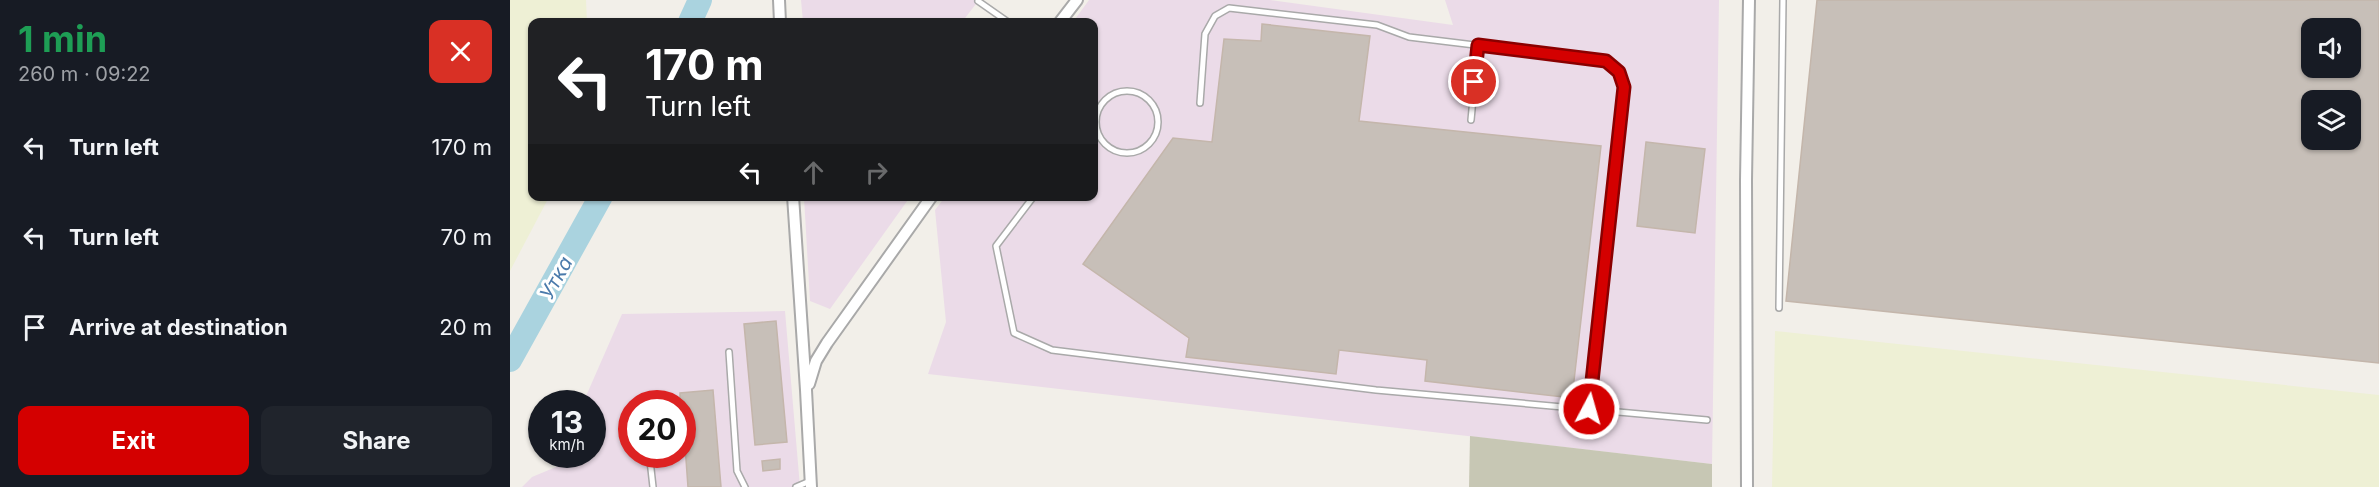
<!DOCTYPE html>
<meta charset="utf-8">
<style>
body{margin:0;font-family:Inter,sans-serif;background:#20242c;color:#f1f3f6;height:100vh;display:flex;flex-direction:column;font-size:22px;white-space:nowrap}
*{box-sizing:border-box;margin:0}
p{font-size:20px;color:#9ea1a6}
.icon{flex:none;width:33px;height:33px;fill:none;stroke:currentColor;stroke-width:2;stroke-linecap:round;stroke-linejoin:round}
.map{position:relative;flex:1;overflow:hidden}
.side{display:flex;flex-direction:column;background:#171b24;width:510px}
.side>*{flex:none}
.banner{position:absolute;left:18px;top:18px;width:570px;height:183px;border-radius:12px;box-shadow:0 2px 4px #0004;background:#202124;color:#fff;overflow:hidden}
.tools{position:absolute;left:1791px;top:18px;display:grid;gap:12px}
.tools a{display:grid;place-items:center;width:60px;height:60px;border-radius:12px;background:#171b24;box-shadow:0 2px 4px #0004;font-size:30px}
.speed{position:absolute;left:18px;top:390px;display:flex;gap:12px;font-size:30px;font-weight:700;text-align:center}
.speed>*{display:grid;place-content:center;width:78px;height:78px;border-radius:50%;background:#171b24;box-shadow:0 2px 4px #0004;line-height:1}
.speed small{font-size:15px;font-weight:400}
.speed .limit{border:9px solid #d22;background:#fff;color:#111}
.pin{position:absolute;display:grid;place-items:center;width:51px;height:51px;color:#fff;margin:-26px;border:3px solid #fff;border-radius:50%;box-shadow:0 2px 6px #0007}
.me{position:absolute;width:66px;margin:-33px;rotate:6deg;stroke-linejoin:round;filter:drop-shadow(0 0 4px #0008)}
.turn{display:flex;align-items:center;gap:21px;height:126px;padding:0 18px;font-size:27px}
.turn .icon{width:78px;height:78px;stroke-width:2.5}
.turn b{display:block;font-size:42px;line-height:51px}
.lanes{display:flex;align-items:center;height:57px;padding:0 18px;background:#0003;justify-content:center;gap:30px;direction:ltr}
.lanes .off{opacity:.35}
.round{display:grid;place-items:center;flex:none;width:63px;height:63px;border-radius:12px;background:#20242c}
.head{display:flex;align-items:center;justify-content:space-between;height:102px;padding:0 18px}
h1{font-size:36px;font-weight:700;line-height:45px;color:#1e9e55}
.button{display:flex;gap:12px;margin-top:auto;padding:12px 18px}
.button a{flex:1;height:69px;border-radius:12px;background:#d40000;color:#fff;font-size:24px;font-weight:700;line-height:69px;text-align:center}
.button a+a{background:#20242c;color:#f1f3f6}
ul{padding:0;list-style:none}
li{display:flex;align-items:center;gap:18px;height:90px;padding:0 18px}
li div{flex:1}
li b{display:block;font-size:22px}
li em{font-style:normal}
main{display:flex;flex:1;min-height:0}
.map>svg:first-child{display:block}
.industrial{fill:#ebdbe8;fill-rule:evenodd}
.construction{fill:#c7c7b4}
.farmland{fill:#eef0d5}
.lines{fill:none;stroke-linecap:round;stroke-linejoin:round}
.river{stroke:#aad3df;stroke-width:24}
.building{fill:#c7bfb8;stroke:#c4b6ab;stroke-width:1.5;fill-rule:evenodd}
.lane-casing{stroke:#a9a9a9;stroke-width:8}
.street-casing{stroke:#a9a9a9;stroke-width:14}
.lane{stroke:#fff;stroke-width:5}
.street{stroke:#fff;stroke-width:10}
.route-casing{stroke:#8a0000;stroke-width:15}
.route{stroke:#d40000;stroke-width:10}
.labels{text-anchor:middle;stroke-width:6;stroke-linejoin:round;paint-order:stroke}
.water-label{font-size:20px;font-style:italic;fill:#4a7aab;stroke:#fff}
</style>
<main>
<section class="side">
<div class="head"><div><h1>1 min</h1><p>260 m · 09:22</p></div><a class="round" style="background:#d93025;color:#fff"><svg class="icon" aria-label="close" viewBox="0 0 24 24"><path d="M6 6l12 12M18 6L6 18"/></svg></a></div>
<ul>
<li><svg class="icon" aria-label="left" viewBox="0 0 24 24"><path d="M17 20v-9H6M10 6l-5 5 5 5"/></svg><div><b>Turn left</b></div><em>170 m</em></li>
<li><svg class="icon" aria-label="left" viewBox="0 0 24 24"><path d="M17 20v-9H6M10 6l-5 5 5 5"/></svg><div><b>Turn left</b></div><em>70 m</em></li>
<li><svg class="icon" aria-label="arrive" viewBox="0 0 24 24"><path d="M6 21V4h12l-3 4 3 4H6"/></svg><div><b>Arrive at destination</b></div><em>20 m</em></li>
</ul>
<div class="button"><a>Exit</a><a>Share</a></div>
</section>
<div class="map">
<svg width="1869" height="487" viewBox="0 0 1869 487">
<rect width="100%" height="100%" fill="#f2efe9"/>
<!-- industrial -->
<path class="industrial" d="M291 0H469L452 22H293Z
M579 0H760L943 25 935 0H1209L1202 464 418 374 436 322 425 210 435 197 584 196V22H563Z
M294 197H400L320 309 300 301Z
M275 311 290 487H12L22 477 46 467 51 455 82 454V404L73 403 112 314ZM122 404H172V454H122Z"/>
<!-- construction -->
<path class="construction" d="M960 436 1202 464V487H959Z"/>
<!-- farmland -->
<path class="farmland" d="M0 0H76L77 22H22V196L39 197 0 271Z
M1265 331 1869 395V487H1262Z"/>
<g class="lines">
<!-- river -->
<path class="river" d="M180 22 190 0
M0 360 91 196"/>
</g>
<!-- building -->
<path class="building" d="M1307 0H1869V363L1276 301ZM1802 28H1840V68H1802ZM1802 100H1840V140H1802Z
M752 24 860 36 849 121 1091 146 1062 398 915 381 917 360 829 350 826 374 676 357 679 338 573 264 663 138 702 142 714 39 751 41Z
M1136 142 1195 149 1185 233 1127 226Z
M266 321 277 442 245 445 234 324Z
M203 390 211 487H178L172 404H170V393Z
M270 459V469L253 471 252 461Z"/>
<g class="lines">
<!-- lane casing -->
<g class="lane-casing">
<path id="lane" d="M468 1 498 22
M586 122a31 31 0 1 1 62 0a31 31 0 1 1-62 0Z
M690 103 695 34 705 16 719 8 867 25 899 37 1096 61 1109 72 1114 87 1079 409
M961 120 968 45
M524 196 486 246 504 333 542 350 866 390 1197 420
M1269 308 1273 0
M219 352 227 471 235 487
M140 460 143 487
M286 487 300 481"/>
</g>
<!-- street casing -->
<g class="street-casing">
<path id="street" d="M269 0 270 22
M550 22 567 0
M283 196 296 390 301 487
M299 384 306 361 317 343 422 196
M1237 487 1236 180 1239 0"/>
</g>
<!-- lane -->
<use href="#lane" class="lane"/>
<!-- street -->
<use href="#street" class="street"/>
</g>
<g class="lines">
<!-- route casing -->
<g class="route-casing">
<path id="route" d="M964 82 968 45 1096 61 1109 72 1114 87 1079 409"/>
</g>
<!-- route -->
<use href="#route" class="route"/>
</g>
<g class="labels">
<!-- water labels -->
<g class="water-label">
<text transform="translate(46 278) rotate(-61)" y="7">Утка</text>
</g>
</g>
</svg>
<div class="tools">
<a><svg class="icon" aria-label="sound" viewBox="0 0 24 24"><path d="M4 9h4l5-4v14l-5-4H4zM17 9q2 3 0 6"/></svg></a>
<a><svg class="icon" aria-label="layers" viewBox="0 0 24 24"><path d="M12 4l9 5-9 5-9-5zM3 14l9 5 9-5"/></svg></a>
</div>
<div class="speed"><div>13<small>km/h</small></div><div class="limit">20</div></div>
<div class="pin" style="left:964px;top:82px;background:#d93025"><svg class="icon" aria-label="arrive" viewBox="0 0 24 24"><path d="M6 21V4h12l-3 4 3 4H6"/></svg></div>
<svg class="me" style="left:1079px;top:409px" viewBox="-20 -20 40 40"><circle r="17" fill="#d40000" stroke="#fff" stroke-width="3"/><path d="M0-11L8 9 0 5-8 9z" fill="#fff"/></svg>
<div class="banner">
<div class="turn"><svg class="icon" aria-label="left" viewBox="0 0 24 24"><path d="M17 20v-9H6M10 6l-5 5 5 5"/></svg><div><b>170 m</b>Turn left</div></div>
<div class="lanes"><svg class="icon" aria-label="left" viewBox="0 0 24 24"><path d="M17 20v-9H6M10 6l-5 5 5 5"/></svg><svg class="icon off" aria-label="ahead" viewBox="0 0 24 24"><path d="M12 20V5M6 11l6-6 6 6"/></svg><svg class="icon off" aria-label="right" viewBox="0 0 24 24"><path d="M7 20v-9h11M14 6l5 5-5 5"/></svg></div>
</div>
</div>
</main>
